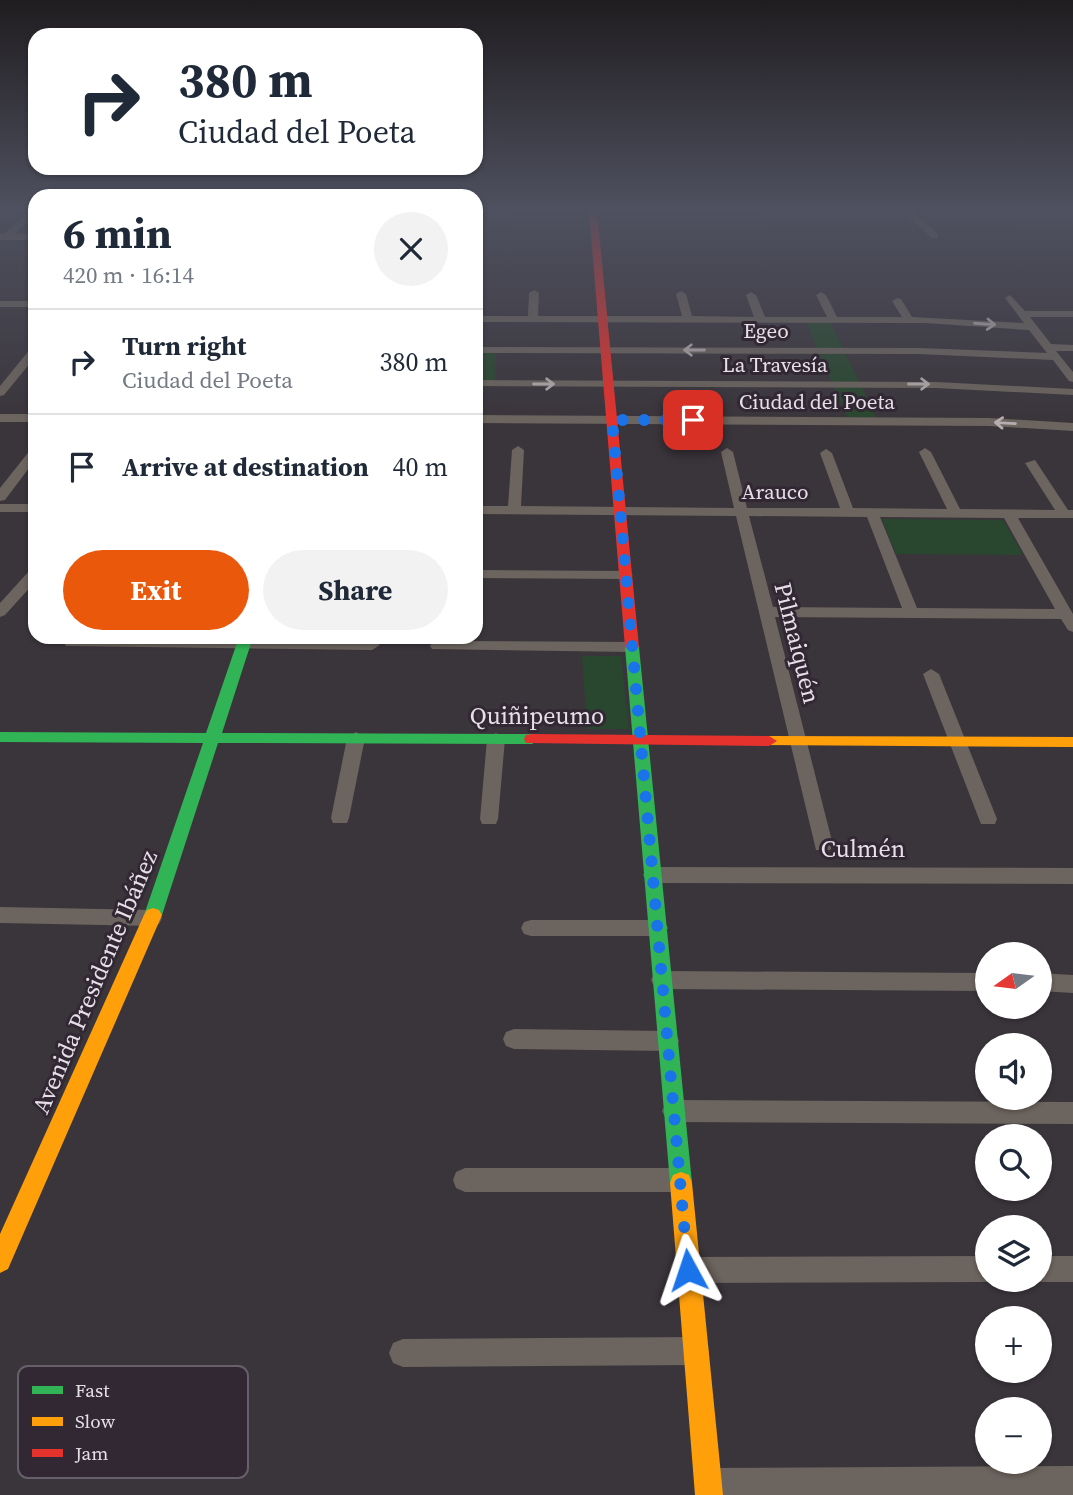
<!DOCTYPE html>
<meta charset="utf-8">
<style>
body{margin:0;font-family:"Source Serif 4",serif;background:#f2f2f3;color:#1f2937;height:100vh;display:flex;flex-direction:column;font-size:26px;white-space:nowrap}
*{box-sizing:border-box;margin:0}
p{font-size:23px;color:#747a83}
.icon{flex:none;width:38px;height:38px;fill:none;stroke:currentColor;stroke-width:2;stroke-linecap:round;stroke-linejoin:round}
.map{position:relative;flex:1;overflow:hidden}
.side{position:absolute;left:28px;top:189px;width:455px;height:455px;display:flex;flex-direction:column;background:#fff;border-radius:21px;box-shadow:0 2px 5px #0004}
.side>*{flex:none}
.guide{position:absolute;left:28px;top:28px;width:455px;height:147px;border-radius:21px;box-shadow:0 2px 5px #0004;background:#fff;color:#1f2937;overflow:hidden}
.needle{width:46px;rotate:256deg}
.fabs{position:absolute;left:975px;top:942px;display:grid;gap:14px}
.fabs a{display:grid;place-items:center;width:77px;height:77px;border-radius:50%;background:#fff;box-shadow:0 2px 5px #0004;font-size:35px}
.pin{position:absolute;display:grid;place-items:center;width:60px;height:60px;color:#fff;margin:-30px;border-radius:14px;box-shadow:0 4px 10px #0006}
.me{position:absolute;width:77px;margin:-38px;rotate:355deg;stroke-linejoin:round;filter:drop-shadow(0 0 5px #0008)}
.turn{display:flex;align-items:center;gap:24px;height:147px;padding:0 35px;font-size:32px}
.turn .icon{width:91px;height:91px;stroke-width:2.5}
.turn b{display:block;font-size:49px;line-height:60px}
.round{display:grid;place-items:center;flex:none;width:74px;height:74px;border-radius:37px;background:#f2f2f3}
.headline{display:flex;align-items:center;justify-content:space-between;height:119px;padding:0 35px}
h1{font-size:42px;font-weight:700;line-height:52px}
.button{display:flex;gap:14px;margin-top:auto;padding:14px 35px}
.button a{flex:1;height:80px;border-radius:42px;background:#ea580c;color:#fff;font-size:28px;font-weight:700;line-height:80px;text-align:center}
.button a+a{background:#f2f2f3;color:#1f2937}
ul{padding:0;list-style:none}
li{display:flex;align-items:center;gap:21px;height:105px;padding:0 35px;border-top:2px solid #e0e1e3}
li div{flex:1}
li b{display:block;font-size:26px}
li em{font-style:normal}
.map>svg:first-child{display:block}
.green{fill:#29472e}
.lines{fill:none;stroke-linecap:round;stroke-linejoin:round}
.lane{fill:#6c645e;fill-rule:evenodd}
.street{fill:#6c645e;fill-rule:evenodd}
.fast{fill:#30b455;fill-rule:evenodd}
.slow{fill:#ff9f0a;fill-rule:evenodd}
.jam{fill:#e5322d;fill-rule:evenodd}
.oneway{stroke:#b5aeb0}
.route{stroke:#1a73e8;stroke-width:12;stroke-dasharray:0 21.6}
.labels{text-anchor:middle;stroke-width:6;stroke-linejoin:round;paint-order:stroke}
.far-street-label{font-size:21px;fill:#e5dfe7;stroke:#312834}
.street-label{font-size:24px;fill:#e5dfe7;stroke:#312834}
.key{fill:#312834;stroke:#675f6a;stroke-width:2}
.key-label{font-size:19px;fill:#e5dfe7}
</style>
<div class="map">
<svg width="1073" height="1495" viewBox="0 0 1073 1495">
<rect width="100%" height="100%" fill="#3a353b"/>
<!-- green -->
<path class="green" d="M806 323H831L876 417H847Z
M476 350H496L495 384 476 383Z
M882 519 1003 520 1023 555 896 554Z
M582 656H621L629 729H587Z"/>
<g class="lines">
<!-- lane -->
<path class="lane" d="M1068 211H1072L1073 215Z"/>
<!-- street -->
<path class="street" d="M30 211H35V216L14 234H35V240H0V234H4Z
M903 211H912L938 234V238H932Z
M534 290 539 293 538 316H682L676 294 681 291 686 294 692 316 754 317 746 295 751 292 756 295 765 317H827L816 295 821 292 826 295 837 317H902L892 301 897 298 901 299 912 317 1024 323 1005 298 1010 295 1025 311H1073V317H1030L1051 344 1073 345V351H1056L1073 372V382L1069 381 1053 360 919 354 476 353V347L919 348 1047 353 1029 330 925 323 476 322V316H528L529 293Z
M0 301H35V307H0Z
M35 347V357L4 395 0 396V386L31 348Z
M476 380 936 382 1073 389V395L936 388 476 386Z
M0 414H35V422H0Z
M476 415 989 418 1073 423V431L989 426 476 423Z
M518 446 524 450 521 506 734 508 721 452 727 448 733 452 747 508H840L820 453 826 449 832 453 853 508 947 509 919 452 925 448 931 452 960 509 1055 510 1025 463 1035 460 1068 510H1073V518H1018L1073 614V632L1068 630 1061 619 775 617 833 845 830 850H816L736 516 476 514V506H508L512 450ZM749 516 867 517 902 608 773 607ZM880 517 1004 518 1055 609 917 608Z
M35 448V460L5 500 0 501V488L31 449Z
M0 504H35V512H0Z
M35 569V582L5 615 0 617V603L30 570Z
M476 570 626 571 633 575 626 579 476 578Z
M72 638 372 640 380 645 372 650 66 646 64 643 66 640Z
M438 641 632 642 640 647 632 652 432 649 430 646 432 643Z
M931 669 939 674 997 819 995 824H981L979 819 923 674Z
M356 732 365 738 349 818 347 823H333L331 818 347 738Z
M496 733 505 739 498 819 496 824H482L480 819 487 739Z
M653 867 1073 868V884L653 883 646 880 643 875 646 870Z
M0 907 152 910 159 912 162 918 159 924 152 926 0 923Z
M531 920H658L665 922 668 928 665 934 658 936H531L524 934 521 928 524 922Z
M662 971 987 973V991L662 989 654 986 651 980 654 974Z
M1040 973 1073 975V993L1040 991Z
M514 1029 668 1031 676 1034 679 1041 676 1048 668 1051 514 1049 506 1046 503 1039 506 1032Z
M674 1100 1073 1102V1124L674 1122 666 1119 662 1111 666 1103Z
M465 1168H680L689 1172 692 1180 689 1188 680 1192H465L456 1188 453 1180 456 1172Z
M987 1256V1279H994L987 1282 688 1283 679 1279 675 1270 679 1261 688 1257Z
M1040 1256H1073V1282H1040L1033 1279H1040Z
M695 1337 705 1341 709 1351 705 1361 695 1365 403 1367 393 1363 389 1353 393 1343 403 1339Z
M1073 1466V1495H702L694 1483 698 1472 709 1468Z"/>
<!-- fast -->
<path class="fast" d="M239 637H253L222 733 532 734 540 739 532 744 218 743 162 915 159 920 153 922 147 920 144 915 203 743 0 742V732L206 733Z
M632 643 639 647 692 1183 689 1191 681 1194 673 1191 670 1183 625 647Z"/>
<!-- slow -->
<path class="slow" d="M769 736 1073 737V747L763 745 761 741Z
M153 908 159 910 162 915 8 1269 0 1273V1234L144 915 147 910Z
M681 1172 689 1175 692 1183 723 1495H695L670 1183 673 1175Z"/>
<!-- jam -->
<path class="jam" d="M589 211H597L639 647 632 651 625 647Z
M532 734 769 736 777 741 769 746 526 743 524 739 526 735Z"/>
</g>
<!-- one-way arrows -->
<defs><path id="oneway-shaft" d="M-6 0H5M1.5-3L5.5 0L1.5 3" fill="none" stroke-width="1.6" stroke-linecap="round" stroke-linejoin="round" transform="scale(1.75)"/></defs>
<g class="oneway">
<use href="#oneway-shaft" transform="translate(985 324) rotate(4)"/>
<use href="#oneway-shaft" transform="translate(694 350) rotate(-180)"/>
<use href="#oneway-shaft" transform="translate(544 384)"/>
<use href="#oneway-shaft" transform="translate(919 384)"/>
<use href="#oneway-shaft" transform="translate(1005 423) rotate(-177)"/>
</g>
<!-- sky -->
<linearGradient id="sky" x2="0" y2="1"><stop stop-color="#201d20"/><stop offset="0.5" stop-color="#4f5160"/><stop offset="1" stop-color="#4f5160" stop-opacity="0"/></linearGradient>
<rect width="1073" height="420" fill="url(#sky)"/>
<g class="lines">
<!-- route -->
<path class="route" d="M688 1270 612 420H693"/>
</g>
<g class="labels">
<!-- far-street labels -->
<g class="far-street-label">
<text x="766" y="338">Egeo</text>
<text x="775" y="372">La Travesía</text>
<text x="817" y="409">Ciudad del Poeta</text>
<text x="775" y="499">Arauco</text>
</g>
<!-- street labels -->
<g class="street-label">
<text transform="translate(797 643) rotate(76)" y="8">Pilmaiquén</text>
<text x="537" y="724">Quiñipeumo</text>
<text x="863" y="857">Culmén</text>
<text transform="translate(95 982) rotate(-67)" y="8">Avenida Presidente Ibáñez</text>
</g>
</g>
<!-- legend -->
<rect x="18" y="1366" width="230" height="112" rx="10" class="key"/>
<rect x="32" y="1386" width="31" height="8" fill="#30b455"/>
<rect x="32" y="1417" width="31" height="9" fill="#ff9f0a"/>
<rect x="32" y="1449" width="31" height="8" fill="#e5322d"/>
<g class="key-label">
<text x="75" y="1397">Fast</text>
<text x="75" y="1428">Slow</text>
<text x="75" y="1460">Jam</text>
</g>
</svg>
<div class="fabs">
<a><svg class="needle" viewBox="-14 -14 28 28"><path d="M0-13l5 13h-10z" fill="#e53935"/><path d="M0 13l5-13h-10z" fill="#747a83"/></svg></a>
<a><svg class="icon" aria-label="sound" viewBox="0 0 24 24"><path d="M4 9h4l5-4v14l-5-4H4zM17 9q2 3 0 6"/></svg></a>
<a><svg class="icon" aria-label="search" viewBox="0 0 24 24"><circle cx="10" cy="10" r="6"/><path d="M15 15l6 6"/></svg></a>
<a><svg class="icon" aria-label="layers" viewBox="0 0 24 24"><path d="M12 4l9 5-9 5-9-5zM3 14l9 5 9-5"/></svg></a>
<a>+</a>
<a>−</a>
</div>
<div class="pin" style="left:693px;top:420px;background:#d93025"><svg class="icon" aria-label="arrive" viewBox="0 0 24 24"><path d="M6 21V4h12l-3 4 3 4H6"/></svg></div>
<svg class="me" style="left:688px;top:1270px" viewBox="-20 -20 40 40"><path d="M0-17L14 15 0 8-14 15z" fill="#1a73e8" stroke="#fff" stroke-width="4"/></svg>
<div class="guide">
<div class="turn"><svg class="icon" aria-label="right" viewBox="0 0 24 24"><path d="M7 20v-9h11M14 6l5 5-5 5"/></svg><div><b>380 m</b>Ciudad del Poeta</div></div>
</div>
<section class="side">
<div class="headline"><div><h1>6 min</h1><p>420 m · 16:14</p></div><a class="round"><svg class="icon" aria-label="close" viewBox="0 0 24 24"><path d="M6 6l12 12M18 6L6 18"/></svg></a></div>
<ul>
<li><svg class="icon" aria-label="right" viewBox="0 0 24 24"><path d="M7 20v-9h11M14 6l5 5-5 5"/></svg><div><b>Turn right</b><p>Ciudad del Poeta</p></div><em>380 m</em></li>
<li><svg class="icon" aria-label="arrive" viewBox="0 0 24 24"><path d="M6 21V4h12l-3 4 3 4H6"/></svg><div><b>Arrive at destination</b></div><em>40 m</em></li>
</ul>
<div class="button"><a>Exit</a><a>Share</a></div>
</section>
</div>
